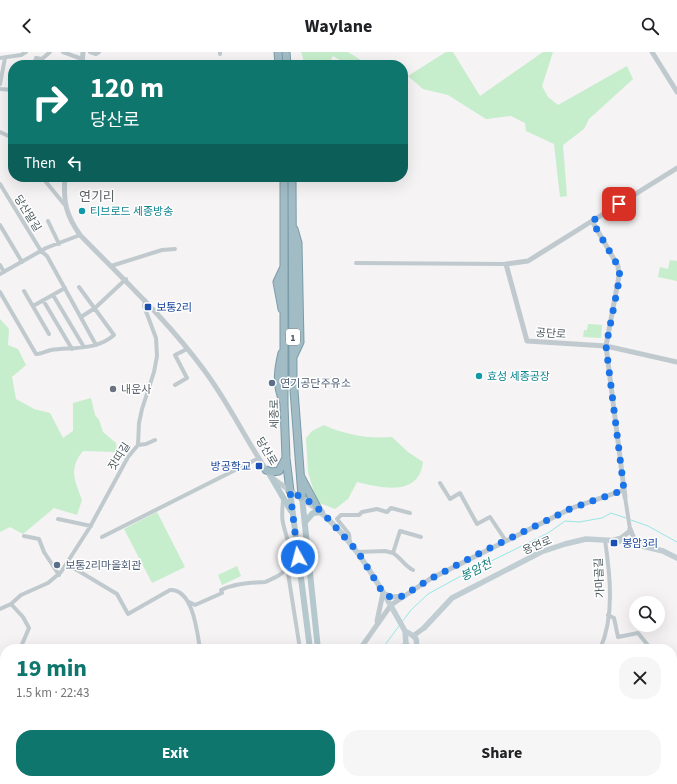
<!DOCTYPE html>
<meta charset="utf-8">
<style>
body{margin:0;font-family:"Source Sans 3","Noto Sans KR",sans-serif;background:#f6f6f6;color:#202124;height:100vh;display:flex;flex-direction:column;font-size:15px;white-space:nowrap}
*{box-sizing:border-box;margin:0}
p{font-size:13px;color:#757577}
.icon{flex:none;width:22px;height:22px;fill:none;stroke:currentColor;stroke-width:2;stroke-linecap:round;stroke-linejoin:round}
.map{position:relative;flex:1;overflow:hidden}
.drawer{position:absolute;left:0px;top:592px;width:677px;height:140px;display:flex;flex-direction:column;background:#fff;border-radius:16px 16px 0 0;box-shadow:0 4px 16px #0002}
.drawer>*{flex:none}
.top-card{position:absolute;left:8px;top:8px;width:400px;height:122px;border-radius:16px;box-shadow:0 4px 16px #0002;background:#0f766e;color:#fff;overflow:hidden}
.controls{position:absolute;left:629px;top:544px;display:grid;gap:8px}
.controls a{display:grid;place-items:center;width:36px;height:36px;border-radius:50%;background:#fff;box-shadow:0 4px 16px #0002;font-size:20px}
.pin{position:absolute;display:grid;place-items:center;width:34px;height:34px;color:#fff;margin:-17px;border-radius:8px;box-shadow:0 2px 6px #0006}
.me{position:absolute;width:44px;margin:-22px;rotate:353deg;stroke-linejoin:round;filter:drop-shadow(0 0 3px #0008)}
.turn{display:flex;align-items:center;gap:14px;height:84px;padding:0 16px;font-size:18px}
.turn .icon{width:52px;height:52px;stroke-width:2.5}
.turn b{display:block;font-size:28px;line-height:34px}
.then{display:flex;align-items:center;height:38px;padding:0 16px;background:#0003;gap:8px;font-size:15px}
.round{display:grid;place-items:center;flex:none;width:42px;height:42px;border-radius:16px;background:#f6f6f6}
.headline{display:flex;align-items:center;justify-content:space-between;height:68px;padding:0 16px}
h1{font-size:24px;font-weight:700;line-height:30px;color:#0f766e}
.action{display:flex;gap:8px;margin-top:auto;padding:8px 16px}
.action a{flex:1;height:46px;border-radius:16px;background:#0f766e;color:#fff;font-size:16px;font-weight:700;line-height:46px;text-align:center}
.action a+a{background:#f6f6f6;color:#202124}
header{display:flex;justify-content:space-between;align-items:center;height:52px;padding:0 16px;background:#fff;font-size:18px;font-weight:700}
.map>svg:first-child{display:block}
.green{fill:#c6edcc}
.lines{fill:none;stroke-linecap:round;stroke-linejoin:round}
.stream{stroke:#97e7e5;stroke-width:1}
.trunk-casing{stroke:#7a9ba9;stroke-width:9}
.minor{stroke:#c0cace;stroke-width:4}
.tertiary{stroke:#c0cace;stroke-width:5}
.secondary{stroke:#c0cdd2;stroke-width:5.5}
.primary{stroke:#b5c8ce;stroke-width:6}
.trunk{stroke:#a2bcc6;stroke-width:7}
.route{stroke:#1a73e8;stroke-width:7;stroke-dasharray:0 12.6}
.culture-dot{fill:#0f9aa8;stroke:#fff;stroke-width:1.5}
.transit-dot{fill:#1a4fb4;stroke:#fff;stroke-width:1.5}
.service-dot{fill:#5c6f8a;stroke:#fff;stroke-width:1.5}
.worship-dot{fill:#6b7280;stroke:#fff;stroke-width:1.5}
.labels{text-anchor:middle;stroke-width:3;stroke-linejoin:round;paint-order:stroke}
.shield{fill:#fff;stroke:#828c8f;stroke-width:1}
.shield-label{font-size:10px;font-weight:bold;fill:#4c5a5f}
.culture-label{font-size:11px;fill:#0d838f;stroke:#fff;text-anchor:start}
.street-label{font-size:11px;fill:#4c5a5f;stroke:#fff}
.transit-label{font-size:11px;fill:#164399;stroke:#fff;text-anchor:start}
.service-label{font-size:11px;fill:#4e5e75;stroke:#fff;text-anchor:start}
.worship-label{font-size:11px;fill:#5b616d;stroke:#fff;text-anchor:start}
.water-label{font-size:12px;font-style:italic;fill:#16817e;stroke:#fff}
.quarter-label{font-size:13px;fill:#5f6567;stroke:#fff}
</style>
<header><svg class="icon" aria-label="back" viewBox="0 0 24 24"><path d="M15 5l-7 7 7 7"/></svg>Waylane<svg class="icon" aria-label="search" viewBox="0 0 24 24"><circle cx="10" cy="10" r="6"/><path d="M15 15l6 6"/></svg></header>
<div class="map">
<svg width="677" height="732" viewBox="0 0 677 732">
<rect width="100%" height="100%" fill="#f5f3f3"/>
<!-- green -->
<path class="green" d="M301 0H348L367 12 348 13 333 4 328 13H305Z
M446 0H453L480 44 543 0H553L542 34 548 45 558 53 627 14 633 27 589 67 584 77 563 93 567 144 560 145 554 92 526 79 525 71 511 64 486 67 448 43 423 37 408 24Z
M670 208 677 209V229L658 225 660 215 668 217Z
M0 267 9 277 8 293 18 297 26 313 12 325 16 347 34 357 50 361 63 386 73 379V351L91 346 95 363 99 368 103 380 116 391 117 400 83 399C68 417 75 429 82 448L77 463 54 456 23 482 10 475 0 480Z
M588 272 602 273 601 286 583 285 584 278H587Z
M324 373C345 383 369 387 392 385L408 400 423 410C419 445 382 436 357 430L348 447 335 457 317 450 308 420 306 386 312 379Z
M157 460 185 515 152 531 124 477Z
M237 514 241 524 222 533 218 523Z"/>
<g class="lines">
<!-- stream -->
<path class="stream" d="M631 468 648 474 677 490
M402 570 411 558 428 542 459 525 548 481 565 469 579 470 602 466 611 461 626 466
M382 597 399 574
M0 730 8 732
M257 732 263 727"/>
<!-- trunk casing -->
<g class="trunk-casing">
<path id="trunk" d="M278 0 279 13
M286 0 287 13
M284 125V353L286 406 290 439
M292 125 293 325 302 445
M294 177 298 191 300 290 294 303
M282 257 277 230 284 215
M282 301C278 317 276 333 283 349
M266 418 272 420 279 419 286 406
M301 425 318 457
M324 727 325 732
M333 727 334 732
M376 732 385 727H389L393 732"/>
</g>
<!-- minor -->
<path class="minor" d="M63 0 82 7
M90 0 96 2 99 0
M220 0V2
M0 6 21 3 26 0
M34 13 36 6 42 7 50 0
M203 13 206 11
M0 32 5 6
M0 37 13 38
M0 80 13 86
M42 125 64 152
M0 132 41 199 47 204 96 293
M48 169 59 192
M0 173 22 210
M356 211 506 212
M0 213 4 220
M111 214 162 198 175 197
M0 222 46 196 80 183
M24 239 49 282
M0 240 36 302C41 302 46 299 51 298 72 295 96 299 114 283L79 235
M53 243 84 295
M43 248 72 297
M33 254 65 236
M81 265 95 256 126 227
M175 333 187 326 175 303 187 297
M138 393 146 392 155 388
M440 431 450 447 460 441 477 472 490 465 506 489
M625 445 630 477
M58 467 91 474
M24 484 39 487 44 500 59 523
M102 485 259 406
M350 491 349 482 337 467 341 463H359L362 460 377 457 387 460 391 456 410 461
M358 500 385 499 393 501 400 479 421 485
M393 501C401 506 405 514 413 518
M67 512 117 542 128 562 170 538C193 537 197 579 200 597
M287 515 300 597
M189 550 195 553 222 541 221 538C235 531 250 531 265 530 269 529 273 526 276 525 300 513 287 490 283 471 281 463 283 454 283 446
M11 552 23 565 29 576 20 597
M0 557 11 552 21 543 48 531 61 520 90 475 128 405 138 393 139 371 142 357 154 320 157 304 156 286 144 254 145 248
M608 563 614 566 618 585 638 581 651 597
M394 597 406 592
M600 597C615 564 610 522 605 488
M672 708 677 712
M217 727 218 732"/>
<!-- tertiary -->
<path class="tertiary" d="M652 0 677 40
M82 13 83 0
M65 125C63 150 66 163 80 183 123 227 168 269 204 318 228 350 245 386 267 419
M592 169 528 209 506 212 527 289 606 294 677 310
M274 427 290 439
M625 445 606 294 619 224 618 214 592 169 677 116
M630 477 635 489 643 493
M614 488 621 486 630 479
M377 569 383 541 392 545 403 544
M413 584 424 576
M360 597 391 553 430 527 572 456 624 438
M413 732 424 727"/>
<!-- secondary -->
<path class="secondary" d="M290 439C345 469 376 526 405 579L406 592 410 597
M424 576 452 546 541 500 565 492 586 487 621 489 663 499 677 506
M405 579C415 585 418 584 416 597
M450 727 451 732"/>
<!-- primary -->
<path class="primary" d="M270 423 291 459
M290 439 310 597
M302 445 318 597
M305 470 313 461 322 460"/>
<!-- trunk -->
<use href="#trunk" class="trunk"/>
</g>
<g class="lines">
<!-- route -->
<path class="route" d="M298 505 290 439 310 450 322 460 358 500 383 541 392 546 403 544 430 527 480 501 572 456 624 438 606 294 620 224 618 214 592 169 619 152"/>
</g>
<!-- markers -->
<g class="culture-dot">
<circle cx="82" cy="159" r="4"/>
<circle cx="479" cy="324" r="4"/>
</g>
<g class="transit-dot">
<rect x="144" y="251" width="8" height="8" rx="2"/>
<rect x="255" y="410" width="8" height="8" rx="2"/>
<rect x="610" y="487" width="8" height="8" rx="2"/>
</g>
<g class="service-dot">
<circle cx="272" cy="331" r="4"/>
<circle cx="57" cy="513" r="4"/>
</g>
<circle class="worship-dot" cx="113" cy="337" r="4"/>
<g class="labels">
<!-- shield labels -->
<rect class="shield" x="286" y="277" width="14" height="16" rx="3"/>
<g class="shield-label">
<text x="293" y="289">1</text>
</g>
<!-- culture labels -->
<g class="culture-label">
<text x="90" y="163">티브로드 세종방송</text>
<text x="487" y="328">효성 세종공장</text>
</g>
<!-- street labels -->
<g class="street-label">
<text transform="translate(28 161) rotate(58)" y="4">당산말길</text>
<text transform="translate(551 281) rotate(4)" y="4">공단로</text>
<text transform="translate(274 362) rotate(-91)" y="4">세종로</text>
<text transform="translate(267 399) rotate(59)" y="4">당산로</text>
<text transform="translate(119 404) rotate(-57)" y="4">잣띠길</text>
<text transform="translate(537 493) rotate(-23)" y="4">용연로</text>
<text transform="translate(599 526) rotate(-93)" y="4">가마골길</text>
</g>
<!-- transit labels -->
<g class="transit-label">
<text x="156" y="259">보통2리</text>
<text x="251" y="418" text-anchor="end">방공학교</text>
<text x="622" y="495">봉암3리</text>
</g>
<!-- service labels -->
<g class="service-label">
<text x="280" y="335">연기공단주유소</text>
<text x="65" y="517">보통2리마을회관</text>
</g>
<!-- worship labels -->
<g class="worship-label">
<text x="121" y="341">내운사</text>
</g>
<!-- water labels -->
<g class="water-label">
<text transform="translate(476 518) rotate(-27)" y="4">봉암천</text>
</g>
<!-- quarter labels -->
<g class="quarter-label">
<text x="97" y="149">연기리</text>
</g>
</g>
</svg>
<div class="controls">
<a><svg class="icon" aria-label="search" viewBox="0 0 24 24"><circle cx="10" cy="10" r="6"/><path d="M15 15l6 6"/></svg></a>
</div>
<div class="pin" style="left:619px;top:152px;background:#d93025"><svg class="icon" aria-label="arrive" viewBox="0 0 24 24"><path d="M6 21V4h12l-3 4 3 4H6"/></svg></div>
<svg class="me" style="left:298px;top:505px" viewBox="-20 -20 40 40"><circle r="17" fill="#1a73e8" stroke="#fff" stroke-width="3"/><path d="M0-11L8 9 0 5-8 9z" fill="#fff"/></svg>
<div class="top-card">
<div class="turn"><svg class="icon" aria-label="right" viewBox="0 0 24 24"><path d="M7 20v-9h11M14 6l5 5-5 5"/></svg><div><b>120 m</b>당산로</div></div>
<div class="then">Then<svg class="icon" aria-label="left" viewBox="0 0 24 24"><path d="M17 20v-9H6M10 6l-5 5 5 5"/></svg></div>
</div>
<section class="drawer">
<div class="headline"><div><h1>19 min</h1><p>1.5 km · 22:43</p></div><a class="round"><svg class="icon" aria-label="close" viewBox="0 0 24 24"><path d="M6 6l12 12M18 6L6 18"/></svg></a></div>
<div class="action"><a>Exit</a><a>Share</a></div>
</section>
</div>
